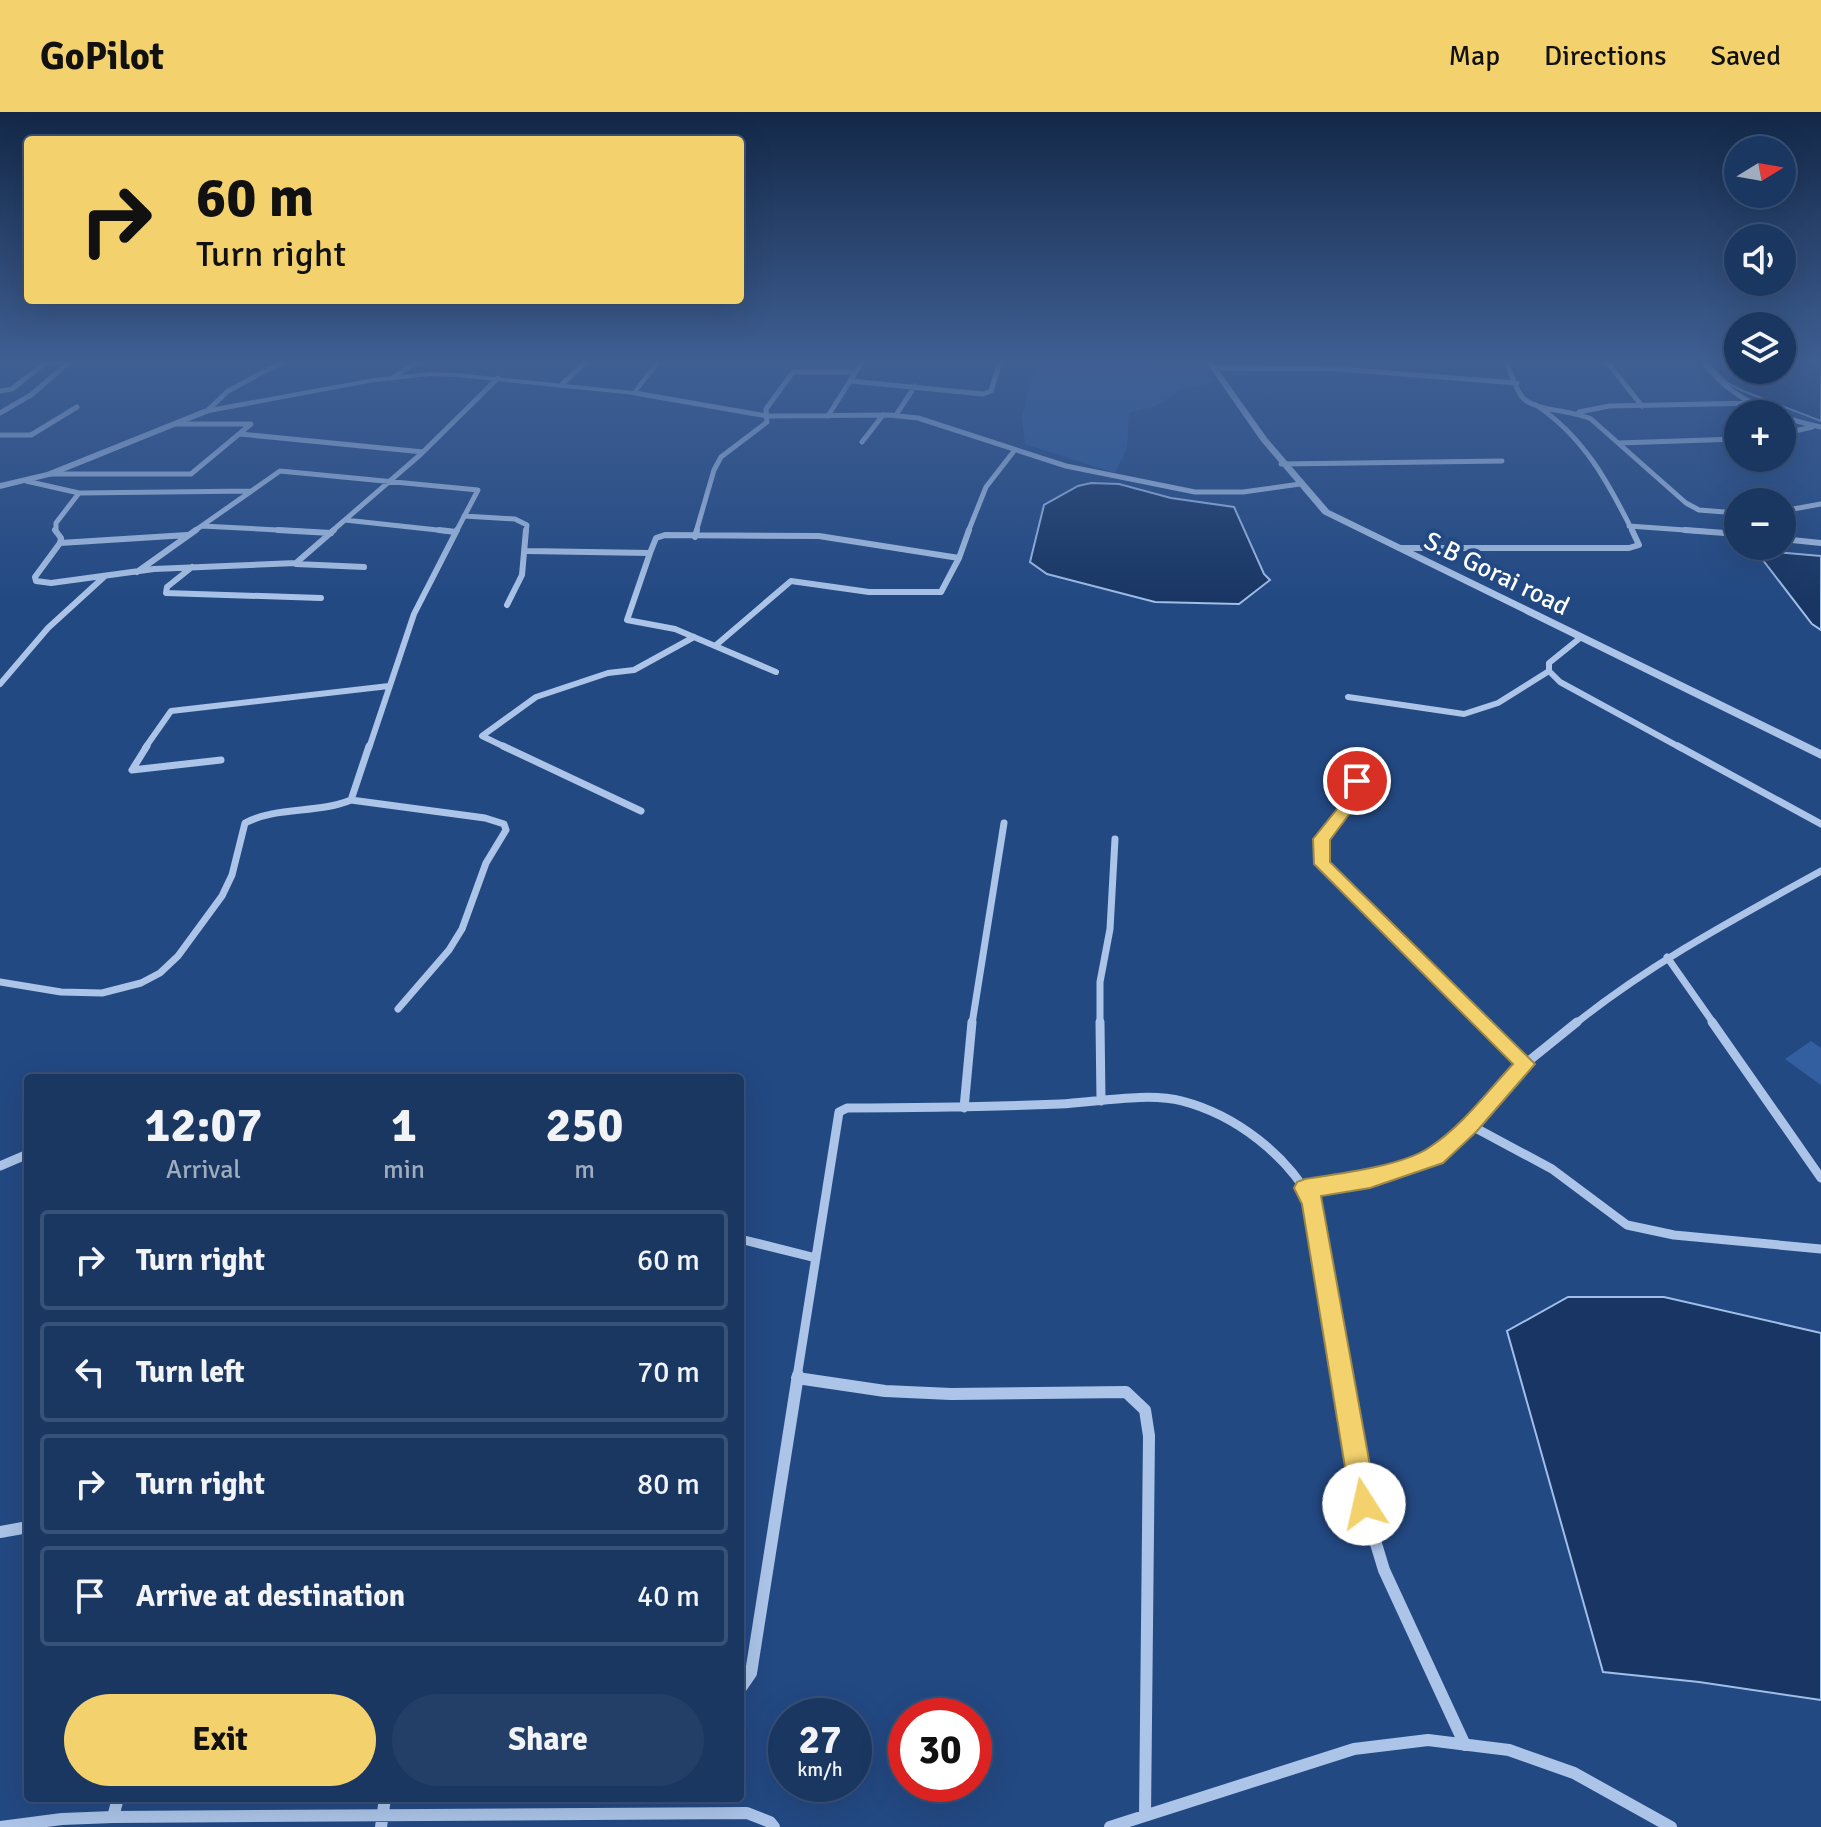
<!DOCTYPE html>
<meta charset="utf-8">
<style>
body{margin:0;font-family:Signika,sans-serif;background:#233f68;color:#f1f3f6;height:100vh;display:flex;flex-direction:column;font-size:30px;white-space:nowrap}
*{box-sizing:border-box;margin:0}
p{font-size:26px;color:#9facbe}
.icon{flex:none;width:44px;height:44px;fill:none;stroke:currentColor;stroke-width:2;stroke-linecap:round;stroke-linejoin:round}
.map{position:relative;flex:1;overflow:hidden}
.details{position:absolute;left:24px;top:962px;width:720px;height:728px;display:flex;flex-direction:column;background:#1a3762;border-radius:8px;box-shadow:0 8px 32px #0002,0 0 0 2px #385177}
.details>*{flex:none}
.hud{position:absolute;left:24px;top:24px;width:720px;height:168px;border-radius:8px;box-shadow:0 8px 32px #0002,0 0 0 2px #385177;background:#f3d26e;color:#111;overflow:hidden}
.needle{width:52px;rotate:79deg}
.fabs{position:absolute;left:1724px;top:24px;display:grid;gap:16px}
.fabs a{display:grid;place-items:center;width:72px;height:72px;border-radius:50%;background:#1a3762;box-shadow:0 8px 32px #0002,0 0 0 2px #385177;font-size:40px}
.speed{position:absolute;left:768px;top:1586px;display:flex;gap:16px;font-size:40px;font-weight:700;text-align:center}
.speed>*{display:grid;place-content:center;width:104px;height:104px;border-radius:50%;background:#1a3762;box-shadow:0 8px 32px #0002,0 0 0 2px #385177;line-height:1}
.speed small{font-size:20px;font-weight:400}
.speed .limit{border:12px solid #d22;background:#fff;color:#111}
.pin{position:absolute;display:grid;place-items:center;width:68px;height:68px;color:#fff;margin:-34px;border:4px solid #fff;border-radius:50%;box-shadow:0 2px 8px #0007}
.me{position:absolute;width:88px;margin:-44px;rotate:350deg;stroke-linejoin:round;filter:drop-shadow(0 0 6px #0008)}
.turn{display:flex;align-items:center;gap:28px;height:168px;padding:0 40px;font-size:36px}
.turn .icon{width:104px;height:104px;stroke-width:2.5}
.turn b{display:block;font-size:56px;line-height:68px}
.eta{display:flex;justify-content:space-evenly;align-items:center;height:136px;text-align:center}
.eta b{font-size:48px;font-weight:700;line-height:56px}
.action{display:flex;gap:16px;margin-top:auto;padding:16px 40px}
.action a{flex:1;height:92px;border-radius:48px;background:#f3d26e;color:#111;font-size:32px;font-weight:700;line-height:92px;text-align:center}
.action a+a{background:#233f68;color:#f1f3f6}
ul{padding:0;list-style:none}
li{display:flex;align-items:center;gap:24px;height:100px;margin:0 16px 12px;padding:0 24px;border:4px solid #385177;border-radius:8px}
li div{flex:1}
li b{display:block;font-size:30px}
li em{font-style:normal}
header{display:flex;align-items:center;gap:48px;box-sizing:border-box;height:112px;padding:0 40px;background:#f3d26e;color:#111}
header strong{font-size:38px}
nav{display:flex;gap:44px;margin-inline-start:auto;font-size:28px}
.map>svg:first-child{display:block}
.green{fill:#2d5a9b}
.water{fill:#183563;stroke:#9fbee9;stroke-width:2}
.building{fill:#335fa0}
.lines{fill:none;stroke-linecap:round;stroke-linejoin:round}
.minor-far4{stroke:#abc4e8;stroke-width:5}
.minor-far3{stroke:#abc4e8;stroke-width:6}
.minor-far2{stroke:#abc4e8;stroke-width:7}
.minor-far1{stroke:#abc4e8;stroke-width:9}
.minor{stroke:#abc4e8;stroke-width:12}
.tertiary{fill:#abc4e8;fill-rule:evenodd}
.route{fill:#f3d26e;stroke:#9e8848;stroke-width:2}
.labels{text-anchor:middle;stroke-width:8;stroke-linejoin:round;paint-order:stroke}
.far-street-label{font-size:26px;fill:#fff;stroke:#234983}
</style>
<header>
<strong>GoPilot</strong>
<nav><a>Map</a><a>Directions</a><a>Saved</a></nav>
</header>
<div class="map">
<svg width="1821" height="1715" viewBox="0 0 1821 1715">
<rect width="100%" height="100%" fill="#234983"/>
<!-- green -->
<path class="green" d="M1036 250C1069 250 1196 245 1214 269L1178 279 1156 294 1129 301 1127 335 1115 361 1025 332 1022 305Z"/>
<!-- water -->
<path class="water" d="M1712 250H1738V258H1782V250H1821V309L1743 279 1729 272 1711 255Z
M1091 371 1119 372 1171 386 1234 395 1264 462 1270 468 1239 492 1155 490 1047 462 1030 450 1044 393 1078 374Z
M1775 440 1821 444V518L1812 512 1759 443Z
M1568 1185H1664L1821 1221V1588L1699 1570 1603 1560 1507 1219Z"/>
<!-- building -->
<path class="building" d="M1811 929 1821 936V973L1785 947Z"/>
<g class="lines">
<!-- minor-far4 -->
<path class="minor-far4" d="M1506 250C1511 260 1515 277 1523 286 1535 299 1573 298 1591 307L1686 391 1699 398 1738 401
M1607 250 1642 294
M1704 250C1730 287 1777 306 1821 315
M45 251 60 250
M1213 256 1340 257 1517 271
M392 266 417 250
M850 269 983 282 991 279 1000 250
M561 273 586 250
M0 279 12 277 46 250
M635 281 767 304 889 303 918 306 1066 354 1195 380H1243L1300 372
M1536 293C1584 325 1608 370 1633 420
M207 299 228 279 282 250
M1579 300 1609 294 1758 291
M0 301 31 283 69 250
M896 303 915 274
M828 304 862 250
M240 322 423 340
M1782 322 1812 315
M0 323H31L77 295
M862 330 883 303
M1619 331 1738 327
M1281 352 1502 349
M50 362H191L251 312H175
M26 369 79 381 56 411V420
M79 381 251 379
M1782 399 1821 392
M464 404 515 407 527 413 526 420
M345 408 456 420
M202 414 315 420
M1629 414 1713 420
M193 420 280 359 478 378 456 420
M331 420 421 342 498 266
M696 420 714 358 721 345 767 310 766 297 793 260H855
M968 420 986 375 1014 339"/>
<!-- minor-far3 -->
<path class="minor-far3" d="M55 418 61 426 60 431 35 465 36 469 51 471 154 457 296 451 334 418
M278 418 331 421
M439 418 456 420
M1685 418 1738 422
M695 425 697 418
M1782 427 1821 431
M60 431 187 423
M1400 436H1629L1639 433 1632 418
M527 439 650 441 656 426 665 423 819 424 959 446 969 418
M650 441 627 508 675 517 715 534 791 469 869 480H941L959 446
M296 452 364 455
M192 455 167 475 166 481 321 486
M137 460 196 418
M507 493 522 463 526 418
M1580 526 1549 551V559L1560 570 1681 636
M715 534 776 560
M0 572 48 516 105 464
M1348 585 1464 602 1498 591 1549 559
M145 636 171 599 389 574
M369 636 414 502 457 418
M507 636 482 624 536 585 608 561 634 558 694 525"/>
<!-- minor-far2 -->
<path class="minor-far2" d="M147 634 132 658 221 648
M369 634 351 688 485 706 504 712 506 718 486 751 462 817 449 838 398 897
M503 634 641 699
M1678 634 1821 712
M1357 669 1348 693 1322 727V752L1484 912
M1667 845 1714 912
M0 870 61 880 102 881 141 871 160 861 178 844 222 784 232 763 245 711C277 694 317 702 351 688
M972 912 1004 711
M1100 912V870L1110 817 1115 727
M1575 912C1651 851 1736 806 1821 759"/>
<!-- minor-far1 -->
<path class="minor-far1" d="M1100 910 1101 989
M1482 910 1525 952
M1712 910 1821 1066
M964 996 972 910
M1470 1013 1552 1057 1627 1113 1674 1123 1821 1137
M0 1054 28 1042
M1305 1076 1370 1066 1435 1044 1470 1013 1525 952 1577 910
M740 1127 816 1146
M797 1265 839 1000 847 996C918 996 989 995 1060 992 1096 990 1149 980 1182 989 1236 1003 1287 1043 1313 1091L1342 1265"/>
<!-- minor -->
<path class="minor" d="M1342 1263 1364 1392 1384 1458 1465 1633
M797 1266 885 1279 951 1282 1126 1280 1145 1298 1149 1324 1145 1704
M0 1420 28 1415
M740 1577 751 1561 798 1263
M113 1705 118 1686
M0 1715 62 1707 113 1705 747 1701 770 1710 774 1715
M381 1715 385 1686
M1110 1715 1354 1637 1428 1628 1509 1638 1574 1661 1671 1715"/>
<!-- tertiary -->
<path class="tertiary" d="M654 250H661L635 283 457 265 430 264 374 270 209 301 53 364 0 377V371L47 360 204 297 374 266 430 260 457 261 633 279Z
M1206 250H1213L1267 326 1329 398 1821 638V647L1323 402 1261 329Z"/>
</g>
<!-- sky -->
<linearGradient id="sky" x2="0" y2="1"><stop stop-color="#132848"/><stop offset="0.51" stop-color="#3f5f93"/><stop offset="1" stop-color="#3f5f93" stop-opacity="0"/></linearGradient>
<rect width="1821" height="490" fill="url(#sky)"/>
<!-- route -->
<path class="route" d="M1357 664 1365 669 1356 693 1330 728V750L1535 952 1477 1019 1443 1051 1370 1076 1321 1084 1377 1392 1373 1401 1364 1405 1355 1401 1351 1392 1302 1092 1294 1076 1297 1070 1305 1067C1338 1062 1403 1054 1430 1035 1462 1014 1487 980 1513 952L1314 752 1313 727 1341 692 1352 665Z"/>
<g class="labels">
<!-- far-street labels -->
<g class="far-street-label">
<text transform="translate(1497 461) rotate(26)" y="9">S.B Gorai road</text>
</g>
</g>
</svg>
<div class="fabs">
<a><svg class="needle" viewBox="-14 -14 28 28"><path d="M0-13l5 13h-10z" fill="#e53935"/><path d="M0 13l5-13h-10z" fill="#9facbe"/></svg></a>
<a><svg class="icon" aria-label="sound" viewBox="0 0 24 24"><path d="M4 9h4l5-4v14l-5-4H4zM17 9q2 3 0 6"/></svg></a>
<a><svg class="icon" aria-label="layers" viewBox="0 0 24 24"><path d="M12 4l9 5-9 5-9-5zM3 14l9 5 9-5"/></svg></a>
<a>+</a>
<a>−</a>
</div>
<div class="speed"><div>27<small>km/h</small></div><div class="limit">30</div></div>
<div class="pin" style="left:1357px;top:669px;background:#d93025"><svg class="icon" aria-label="arrive" viewBox="0 0 24 24"><path d="M6 21V4h12l-3 4 3 4H6"/></svg></div>
<svg class="me" style="left:1364px;top:1392px" viewBox="-20 -20 40 40"><circle r="19" fill="#fff"/><path d="M0-13L10 11 0 6-10 11z" fill="#f3d26e"/></svg>
<div class="hud">
<div class="turn"><svg class="icon" aria-label="right" viewBox="0 0 24 24"><path d="M7 20v-9h11M14 6l5 5-5 5"/></svg><div><b>60 m</b>Turn right</div></div>
</div>
<section class="details">
<div class="eta">
<div><b>12:07</b><p>Arrival</p></div>
<div><b>1</b><p>min</p></div>
<div><b>250</b><p>m</p></div>
</div>
<ul>
<li><svg class="icon" aria-label="right" viewBox="0 0 24 24"><path d="M7 20v-9h11M14 6l5 5-5 5"/></svg><div><b>Turn right</b></div><em>60 m</em></li>
<li><svg class="icon" aria-label="left" viewBox="0 0 24 24"><path d="M17 20v-9H6M10 6l-5 5 5 5"/></svg><div><b>Turn left</b></div><em>70 m</em></li>
<li><svg class="icon" aria-label="right" viewBox="0 0 24 24"><path d="M7 20v-9h11M14 6l5 5-5 5"/></svg><div><b>Turn right</b></div><em>80 m</em></li>
<li><svg class="icon" aria-label="arrive" viewBox="0 0 24 24"><path d="M6 21V4h12l-3 4 3 4H6"/></svg><div><b>Arrive at destination</b></div><em>40 m</em></li>
</ul>
<div class="action"><a>Exit</a><a>Share</a></div>
</section>
</div>
